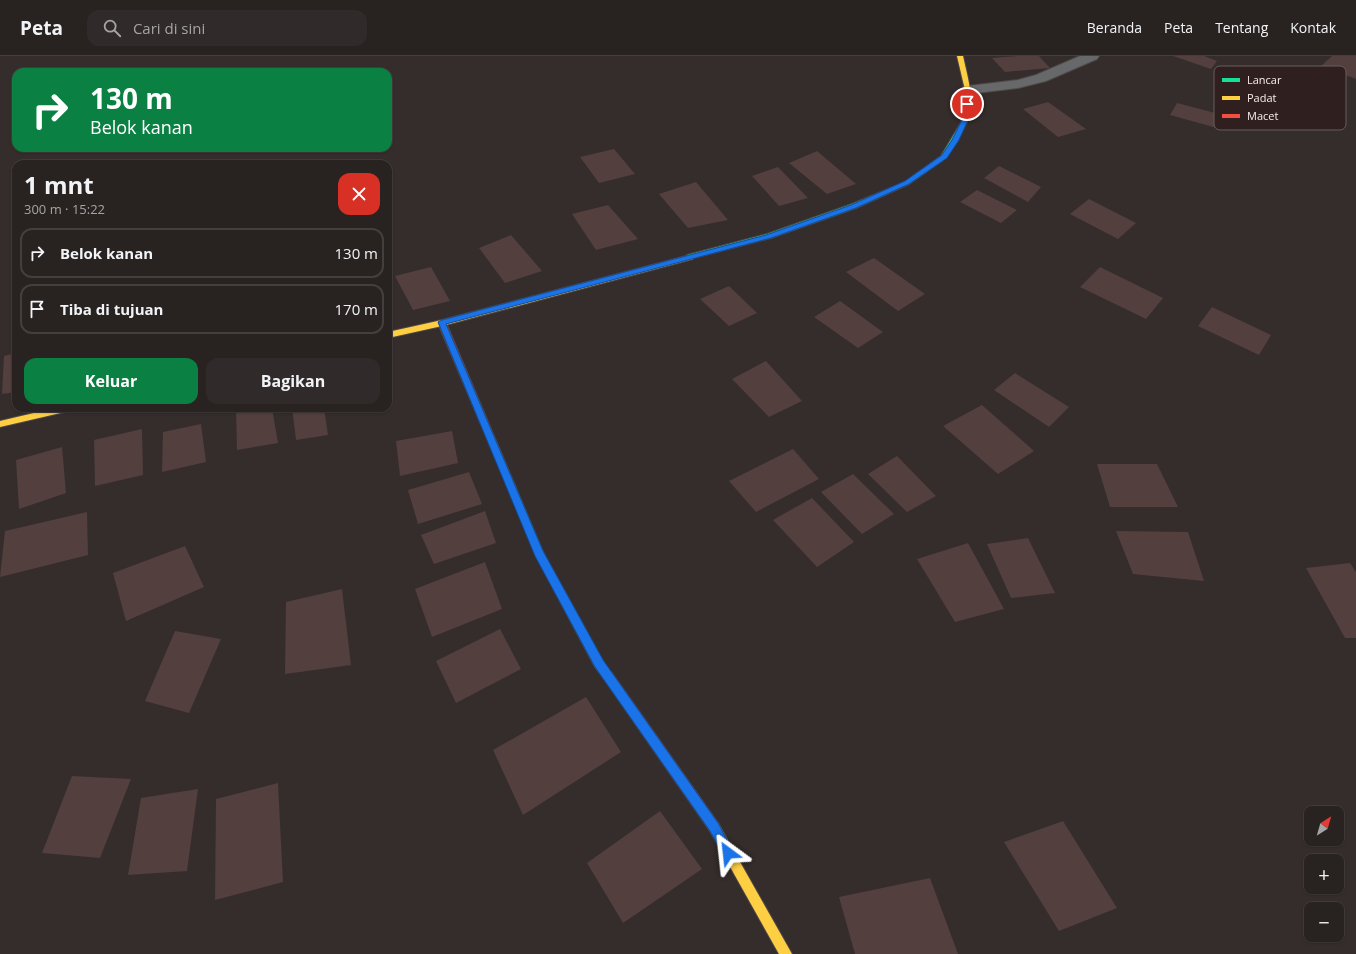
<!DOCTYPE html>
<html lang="id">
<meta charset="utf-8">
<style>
body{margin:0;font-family:"Open Sans",sans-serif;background:#302a2a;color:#f1f3f6;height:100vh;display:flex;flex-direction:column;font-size:15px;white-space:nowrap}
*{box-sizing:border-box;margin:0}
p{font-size:13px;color:#a5a4a5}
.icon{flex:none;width:22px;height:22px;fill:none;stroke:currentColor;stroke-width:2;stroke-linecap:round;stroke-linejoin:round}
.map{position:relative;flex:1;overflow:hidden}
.details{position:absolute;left:12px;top:104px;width:380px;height:252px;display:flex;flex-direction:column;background:#282221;border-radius:12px;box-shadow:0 1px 3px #0004,0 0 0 1px #443f3f}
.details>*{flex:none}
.hud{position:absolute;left:12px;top:12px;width:380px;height:84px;border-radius:12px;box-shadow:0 1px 3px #0004,0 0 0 1px #443f3f;background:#0b8043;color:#fff;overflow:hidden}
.needle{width:26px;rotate:37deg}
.controls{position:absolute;left:1304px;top:750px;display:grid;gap:8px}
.controls a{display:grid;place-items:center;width:40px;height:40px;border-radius:8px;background:#282221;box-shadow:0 1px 3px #0004,0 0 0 1px #443f3f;font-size:20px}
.pin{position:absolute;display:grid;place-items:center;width:34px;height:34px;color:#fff;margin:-17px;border:2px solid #fff;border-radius:50%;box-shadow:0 1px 4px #0007}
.me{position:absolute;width:44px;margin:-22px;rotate:330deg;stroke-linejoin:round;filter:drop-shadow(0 0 3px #0008)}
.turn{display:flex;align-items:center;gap:14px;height:84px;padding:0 12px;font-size:18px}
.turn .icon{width:52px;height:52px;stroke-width:2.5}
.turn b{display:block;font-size:28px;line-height:34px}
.round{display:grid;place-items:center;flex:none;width:42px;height:42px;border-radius:12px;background:#302a2a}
.headline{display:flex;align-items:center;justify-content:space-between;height:68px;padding:0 12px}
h1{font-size:24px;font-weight:700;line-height:30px}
.cta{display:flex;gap:8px;margin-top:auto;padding:8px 12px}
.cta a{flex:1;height:46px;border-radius:12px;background:#0b8043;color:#fff;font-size:16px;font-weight:700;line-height:46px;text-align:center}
.cta a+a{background:#302a2a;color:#f1f3f6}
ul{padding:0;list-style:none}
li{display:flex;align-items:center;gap:12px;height:50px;margin:0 8px 6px;padding:0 4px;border:2px solid #443f3f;border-radius:12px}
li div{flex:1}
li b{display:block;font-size:15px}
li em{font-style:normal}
header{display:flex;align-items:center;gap:24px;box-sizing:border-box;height:56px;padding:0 20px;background:#282221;border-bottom:1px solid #443f3f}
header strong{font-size:19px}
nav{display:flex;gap:22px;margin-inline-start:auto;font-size:14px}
.search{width:280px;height:36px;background:#302a2a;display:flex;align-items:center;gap:10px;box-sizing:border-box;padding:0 14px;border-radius:12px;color:#a5a4a5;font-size:15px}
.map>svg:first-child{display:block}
.building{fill:#523f3e}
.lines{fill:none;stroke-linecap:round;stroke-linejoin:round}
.street-casing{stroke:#4f4948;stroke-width:2}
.fast-casing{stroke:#4f4948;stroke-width:2}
.slow-casing{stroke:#4f4948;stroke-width:2}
.jam-casing{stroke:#4f4948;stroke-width:2}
.street{fill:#676869;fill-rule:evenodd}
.fast{fill:#16e098;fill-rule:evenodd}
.slow{fill:#ffcf43;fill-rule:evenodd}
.jam{fill:#f24e42;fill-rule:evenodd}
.route{fill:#1a73e8;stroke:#114b97}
.key{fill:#2f201f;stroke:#6b5d5c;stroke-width:1}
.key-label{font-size:11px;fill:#f6eceb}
</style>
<header>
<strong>Peta</strong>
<div class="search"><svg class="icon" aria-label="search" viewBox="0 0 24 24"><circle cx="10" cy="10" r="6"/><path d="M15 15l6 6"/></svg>Cari di sini</div>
<nav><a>Beranda</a><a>Peta</a><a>Tentang</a><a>Kontak</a></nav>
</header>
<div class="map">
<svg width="1356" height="898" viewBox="0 0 1356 898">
<rect width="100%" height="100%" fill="#352d2c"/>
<!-- building -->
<path class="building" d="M1018 0H1039L1050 12 1005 16 992 2Z
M1173 0H1204L1217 5 1211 13Z
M1332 0H1356V23L1321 10Z
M1048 46 1086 73 1058 81 1023 53Z
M1177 47 1223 59 1217 72 1170 59Z
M614 93 635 118 599 127 580 101Z
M817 95 856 128 827 138 789 107Z
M999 110 1041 131 1028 146 984 122Z
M778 111 808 142 779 150 752 120Z
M696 126 728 164 688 172 659 138Z
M977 134 1017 154 1001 167 960 146Z
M1089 143 1136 167 1118 183 1070 158Z
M608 149 638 183 596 194 572 158Z
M511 179 542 215 505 227 479 192Z
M874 202 925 238 898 255 846 216Z
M431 211 450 245 413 254 395 220Z
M1100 211 1163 242 1146 263 1080 231Z
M729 230 757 257 729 270 700 243Z
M840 245 883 276 858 292 814 261Z
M1212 251 1271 279 1259 299 1198 270Z
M16 297V336L2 338 4 300Z
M766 305 802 345 769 361 732 323Z
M1015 317 1069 351 1049 371 994 334Z
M982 349 1034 395 998 418 943 370Z
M240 352H272L278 387 237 394 236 353Z
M292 352H324L328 379 296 384Z
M201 368 206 406 162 416 163 376Z
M142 373 143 419 95 430 94 384Z
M452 375 458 407 400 420 396 385Z
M62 391 66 437 19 453 16 404Z
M793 393 819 423 756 456 729 425Z
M897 400 936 440 907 456 868 418Z
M1097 408H1157L1178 451H1110Z
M469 416 482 448 418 468 408 434Z
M853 418 894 458 862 478 821 436Z
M812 442 854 486 817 511 773 464Z
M485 455 496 487 434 508 421 479Z
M87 456 88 499 0 521 5 475Z
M1116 475 1188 476 1204 525 1133 518Z
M1028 482 1055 537 1011 542 987 488Z
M968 487 1004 553 955 566 917 503Z
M185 490 204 531 126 565 113 517Z
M485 506 502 553 432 581 415 533Z
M1350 507 1356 516V582H1345L1306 512Z
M342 533 351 609 285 618 286 546Z
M500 573 521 613 456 647 436 605Z
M175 575 221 583 189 657 145 645Z
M586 641 621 696 523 759 493 694Z
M72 720 131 723 100 802 42 797Z
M278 727 283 826 215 844 216 743Z
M198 733 187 815 128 819 141 742Z
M660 755 702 813 623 867 587 807Z
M1063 765 1117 852 1059 875 1004 786Z
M930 822 958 898H855L839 841Z"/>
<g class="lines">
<!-- street casing -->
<g class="street-casing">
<path id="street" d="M1080 0H1099L1097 3 1046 25 1018 32 968 38 963 37 961 34 963 31 968 30 1018 24 1036 19Z"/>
</g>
<!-- fast casing -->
<g class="fast-casing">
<path id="fast" d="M962 65 967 66 946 102 909 128 856 152 771 182 690 203 686 201 687 199 767 178 852 148 905 126 941 100Z
M512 428 515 429 516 432 543 496 603 605 613 620 612 623 608 625 604 623 595 611 536 500 508 432 509 429Z"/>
</g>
<!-- slow casing -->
<g class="slow-casing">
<path id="slow" d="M957 0H963C967 19 977 50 966 67L964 68 961 66 963 62 965 34Z
M690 199 694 201 693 203 442 270 388 282V276L442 264Z
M55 352H73L69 355 0 371V365Z
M714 765 718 767 792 898H779L710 775 708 771 710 767Z"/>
</g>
<!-- jam casing -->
<g class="jam-casing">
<path id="jam" d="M442 264 446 267 516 432 515 435H509L508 432 438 267Z
M608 615 612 617 718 767 720 771 718 775 714 777 710 775 604 623 603 620 604 617Z"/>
</g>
<!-- street -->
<use href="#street" class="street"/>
<!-- fast -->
<use href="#fast" class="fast"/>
<!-- slow -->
<use href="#slow" class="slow"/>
<!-- jam -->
<use href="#jam" class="jam"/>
</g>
<!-- route -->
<path class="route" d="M965 47 970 48 969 62 959 84 947 102 909 128 856 152 771 182 446 268 543 495 603 604 718 767 734 797 732 801 728 802 724 801 710 775 595 611 535 500 438 266 442 264 766 179 851 149 905 125 942 99 952 84 963 62Z"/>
<!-- legend -->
<rect x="1214" y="10" width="132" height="64" rx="6" class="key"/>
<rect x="1222" y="22" width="18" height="4" fill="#16e098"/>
<rect x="1222" y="40" width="18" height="4" fill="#ffcf43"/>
<rect x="1222" y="58" width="18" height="4" fill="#f24e42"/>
<g class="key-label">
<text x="1247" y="28">Lancar</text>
<text x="1247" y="46">Padat</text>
<text x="1247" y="64">Macet</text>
</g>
</svg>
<div class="controls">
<a><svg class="needle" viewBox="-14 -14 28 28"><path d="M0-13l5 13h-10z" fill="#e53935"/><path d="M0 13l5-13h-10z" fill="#a5a4a5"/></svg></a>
<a>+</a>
<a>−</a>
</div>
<div class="pin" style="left:967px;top:48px;background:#d93025"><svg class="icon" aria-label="arrive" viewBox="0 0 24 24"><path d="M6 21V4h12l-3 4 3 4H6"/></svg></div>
<svg class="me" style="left:728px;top:797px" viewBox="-20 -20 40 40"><path d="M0-17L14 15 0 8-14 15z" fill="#1a73e8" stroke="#fff" stroke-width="4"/></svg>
<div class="hud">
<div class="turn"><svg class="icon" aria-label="right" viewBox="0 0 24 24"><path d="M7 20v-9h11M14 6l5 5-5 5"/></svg><div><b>130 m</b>Belok kanan</div></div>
</div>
<section class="details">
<div class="headline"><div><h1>1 mnt</h1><p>300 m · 15:22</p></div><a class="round" style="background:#d93025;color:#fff"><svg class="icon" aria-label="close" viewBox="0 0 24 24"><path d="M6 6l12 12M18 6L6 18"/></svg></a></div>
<ul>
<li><svg class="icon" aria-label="right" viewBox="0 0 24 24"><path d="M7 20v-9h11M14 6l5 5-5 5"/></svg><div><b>Belok kanan</b></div><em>130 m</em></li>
<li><svg class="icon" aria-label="arrive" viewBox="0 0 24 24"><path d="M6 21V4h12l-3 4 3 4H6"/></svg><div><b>Tiba di tujuan</b></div><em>170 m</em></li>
</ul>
<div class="cta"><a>Keluar</a><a>Bagikan</a></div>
</section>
</div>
